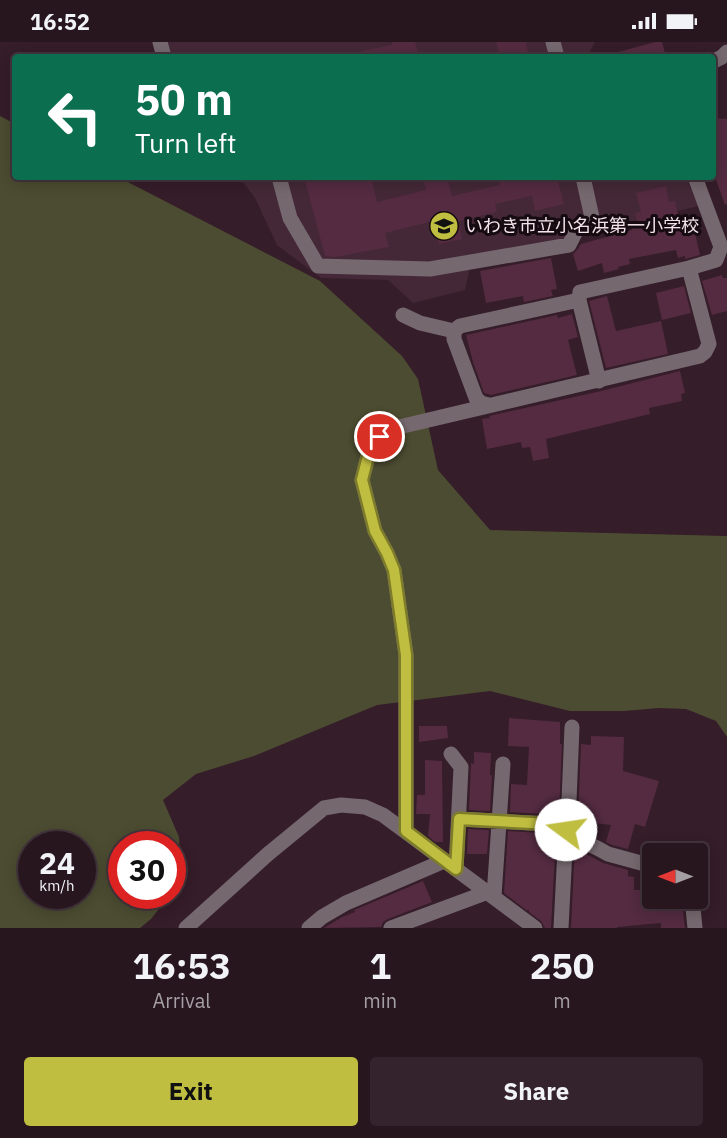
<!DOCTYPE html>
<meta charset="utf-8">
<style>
body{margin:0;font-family:"IBM Plex Sans","Noto Sans JP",sans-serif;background:#34232c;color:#f1f3f6;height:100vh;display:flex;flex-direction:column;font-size:22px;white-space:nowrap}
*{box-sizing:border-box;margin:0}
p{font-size:20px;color:#a59fa4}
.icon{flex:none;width:33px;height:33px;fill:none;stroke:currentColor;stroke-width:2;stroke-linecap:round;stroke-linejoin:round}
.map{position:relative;height:886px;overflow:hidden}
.drawer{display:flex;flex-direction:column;background:#28161f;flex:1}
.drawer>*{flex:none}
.banner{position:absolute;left:12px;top:12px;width:704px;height:126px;border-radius:6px;box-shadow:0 3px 15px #0003,0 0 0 2px #44353d;background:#0b6e4f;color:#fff;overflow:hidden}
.needle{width:39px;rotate:270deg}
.fabs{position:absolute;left:642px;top:801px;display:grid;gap:12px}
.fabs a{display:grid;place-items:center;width:66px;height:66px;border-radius:6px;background:#28161f;box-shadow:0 3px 15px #0003,0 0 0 2px #44353d;font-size:30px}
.speed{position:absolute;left:18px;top:789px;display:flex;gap:12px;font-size:30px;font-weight:700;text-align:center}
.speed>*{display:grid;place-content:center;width:78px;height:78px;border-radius:50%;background:#28161f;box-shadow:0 3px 15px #0003,0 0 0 2px #44353d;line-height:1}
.speed small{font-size:15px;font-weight:400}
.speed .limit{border:9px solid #d22;background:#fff;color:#111}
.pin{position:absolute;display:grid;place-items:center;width:51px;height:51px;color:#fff;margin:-26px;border:3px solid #fff;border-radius:50%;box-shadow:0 2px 6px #0007}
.me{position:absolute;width:66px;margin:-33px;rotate:284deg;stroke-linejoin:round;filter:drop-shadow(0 0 4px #0008)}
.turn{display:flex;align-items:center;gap:21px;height:126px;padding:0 24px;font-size:27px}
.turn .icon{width:78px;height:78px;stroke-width:2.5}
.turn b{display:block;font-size:42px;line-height:51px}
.eta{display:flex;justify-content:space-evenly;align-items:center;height:102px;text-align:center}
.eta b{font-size:36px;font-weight:800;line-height:42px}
.cta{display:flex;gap:12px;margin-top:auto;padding:12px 24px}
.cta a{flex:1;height:69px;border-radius:6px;background:#c0be40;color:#111;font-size:24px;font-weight:800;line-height:69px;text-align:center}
.cta a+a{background:#34232c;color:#f1f3f6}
.status{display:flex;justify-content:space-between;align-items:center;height:42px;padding:0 30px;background:#28161f;direction:ltr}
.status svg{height:16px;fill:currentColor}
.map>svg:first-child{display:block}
.built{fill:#442837}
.green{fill:#4c4c32;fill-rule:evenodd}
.building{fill:#542b41}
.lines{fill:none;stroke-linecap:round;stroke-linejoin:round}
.minor{stroke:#75686e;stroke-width:15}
.route-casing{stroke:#7d7c2a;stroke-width:15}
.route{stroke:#c0be40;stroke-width:10}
.labels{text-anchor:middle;stroke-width:6;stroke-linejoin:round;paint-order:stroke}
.poi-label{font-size:18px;fill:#f4e3eb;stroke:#150b10;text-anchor:start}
</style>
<div class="status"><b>16:52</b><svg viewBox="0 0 49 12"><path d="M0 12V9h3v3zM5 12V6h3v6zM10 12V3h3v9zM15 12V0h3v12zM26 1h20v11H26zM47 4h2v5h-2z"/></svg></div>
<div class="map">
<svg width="727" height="886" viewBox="0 0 727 886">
<rect width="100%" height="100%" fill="#351d29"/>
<!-- built -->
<path class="built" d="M167 0H595L587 15H172Z
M239 135H686L698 164 471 221 465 248 413 261 388 238 321 236 277 203 255 156Z"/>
<!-- green -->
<path class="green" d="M0 74 15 82V135H118L320 239 402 314 418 337 438 428 490 488 727 494V695L716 679 686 667 659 666 624 669H570L490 649 377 663 254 714 196 732 163 758 179 795 181 839 173 849 172 802H122V854H169L151 877 140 886H0ZM32 802H82V854H32Z"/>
<!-- building -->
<path class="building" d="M392 0H415L419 15H363L362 9 392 3Z
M496 0H526L529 15H500Z
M655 0H662L666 15H616L615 11Z
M712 76 727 77V162L725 163 715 135 712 136Z
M304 135H371L377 160 426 148 423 135H447L452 154 500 143 499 135H557L564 162 535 169 532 154 495 162 497 170 458 179 462 197 439 202 433 179 385 191 389 205 335 215 325 214Z
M666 144 669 160 675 159 679 177 691 174 700 213 685 217V214L678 216 676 208 629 217 630 222 618 225 619 227 604 231 602 221 578 229 573 212 577 208 581 202 632 188V184L638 183 635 171 641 170 636 151Z
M551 216 557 247 551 248 553 254 524 260 523 254 486 261 480 229Z
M722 233 723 236H727V269L712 273 702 239Z
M684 244 691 271 662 278 656 251Z
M607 254 616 289 661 279 668 312 606 326 589 259Z
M572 272 578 295 568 298 577 333 491 353 484 351 473 320 466 293 557 273 558 276Z
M680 329 685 351 681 352 682 359 649 366 650 372 546 397 549 416 533 419 530 405 522 406 521 400 487 407 482 377 490 376 489 374 601 349Z
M509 676 560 680V702H562L559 773 510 770 511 742 527 743 529 705 508 704Z
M419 684H447L448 696 419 700Z
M591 694 624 695 623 729 659 739 645 785 635 782 628 807 612 803 606 800 611 783 578 779 581 702 591 703Z
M474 710 491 711 490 733H492L490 769 469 768 471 721 474 722Z
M425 718 442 719 443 800H435L428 794 430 772H416L417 753H425Z
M468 787 489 788 487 812H467Z
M508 789 556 792 551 886H545L541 879 529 870V868H526L504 851Z
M575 802 584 811 603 821 628 828V834L634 835V848H652V862L680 859 681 868H683L685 886H661V881L617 885V886H571Z
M423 839 432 860 388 877 383 880 381 885 324 886 342 875 355 870 354 868Z"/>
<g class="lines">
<!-- minor -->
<path class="minor" d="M160 0 164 15
M553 0 557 15
M712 20 722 15 727 10
M279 135 290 176 318 224 430 227 569 203 578 185 593 180 583 135
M403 273 420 281 454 289
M599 339 579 258 580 250 689 226 716 218 721 205 695 135
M489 363 481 361 476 356 454 297V289L460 284 579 258
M451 712 461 725 456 827
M459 777 568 783 589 802 599 807 608 812 652 824
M494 854 503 722
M692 856 695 886
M186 886 268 812 324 766 341 763 365 765 383 773 406 790
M309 886 322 875 346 861 444 819
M391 886 488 850
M535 886 406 790V613L394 528 387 511 375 489 362 438 368 414 380 395 399 385 700 314 705 310 709 302 689 226
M561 886 566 788 568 783 572 685"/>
</g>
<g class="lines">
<!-- route casing -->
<g class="route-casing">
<path id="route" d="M380 395 368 414 362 438 375 489 387 511 394 528 406 613V789L456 827 459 777 568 783 566 788"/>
</g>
<!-- route -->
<use href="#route" class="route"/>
</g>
<!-- icons -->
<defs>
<g id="school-disc" transform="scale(1.5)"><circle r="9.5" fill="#c0be40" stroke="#150b10"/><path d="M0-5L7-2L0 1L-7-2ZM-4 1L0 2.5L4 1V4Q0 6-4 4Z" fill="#111"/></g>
</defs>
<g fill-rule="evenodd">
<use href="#school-disc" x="444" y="184"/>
</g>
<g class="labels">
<!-- poi labels -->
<g class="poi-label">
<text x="465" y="190">いわき市立小名浜第一小学校</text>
</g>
</g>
</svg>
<div class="fabs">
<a><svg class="needle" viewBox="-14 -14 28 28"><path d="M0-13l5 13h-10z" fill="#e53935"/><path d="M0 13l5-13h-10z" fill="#a59fa4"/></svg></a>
</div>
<div class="speed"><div>24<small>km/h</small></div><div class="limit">30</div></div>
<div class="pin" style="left:380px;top:395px;background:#d93025"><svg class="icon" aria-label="arrive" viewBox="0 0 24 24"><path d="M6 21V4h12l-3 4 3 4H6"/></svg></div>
<svg class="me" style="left:566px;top:788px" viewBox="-20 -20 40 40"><circle r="19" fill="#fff"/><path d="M0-13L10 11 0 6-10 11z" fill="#c0be40"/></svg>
<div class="banner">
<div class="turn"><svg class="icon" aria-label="left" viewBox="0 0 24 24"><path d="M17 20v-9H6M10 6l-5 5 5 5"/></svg><div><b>50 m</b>Turn left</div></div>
</div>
</div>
<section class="drawer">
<div class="eta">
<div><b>16:53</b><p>Arrival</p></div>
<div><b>1</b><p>min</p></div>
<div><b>250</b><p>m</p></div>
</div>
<div class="cta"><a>Exit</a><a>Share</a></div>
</section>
